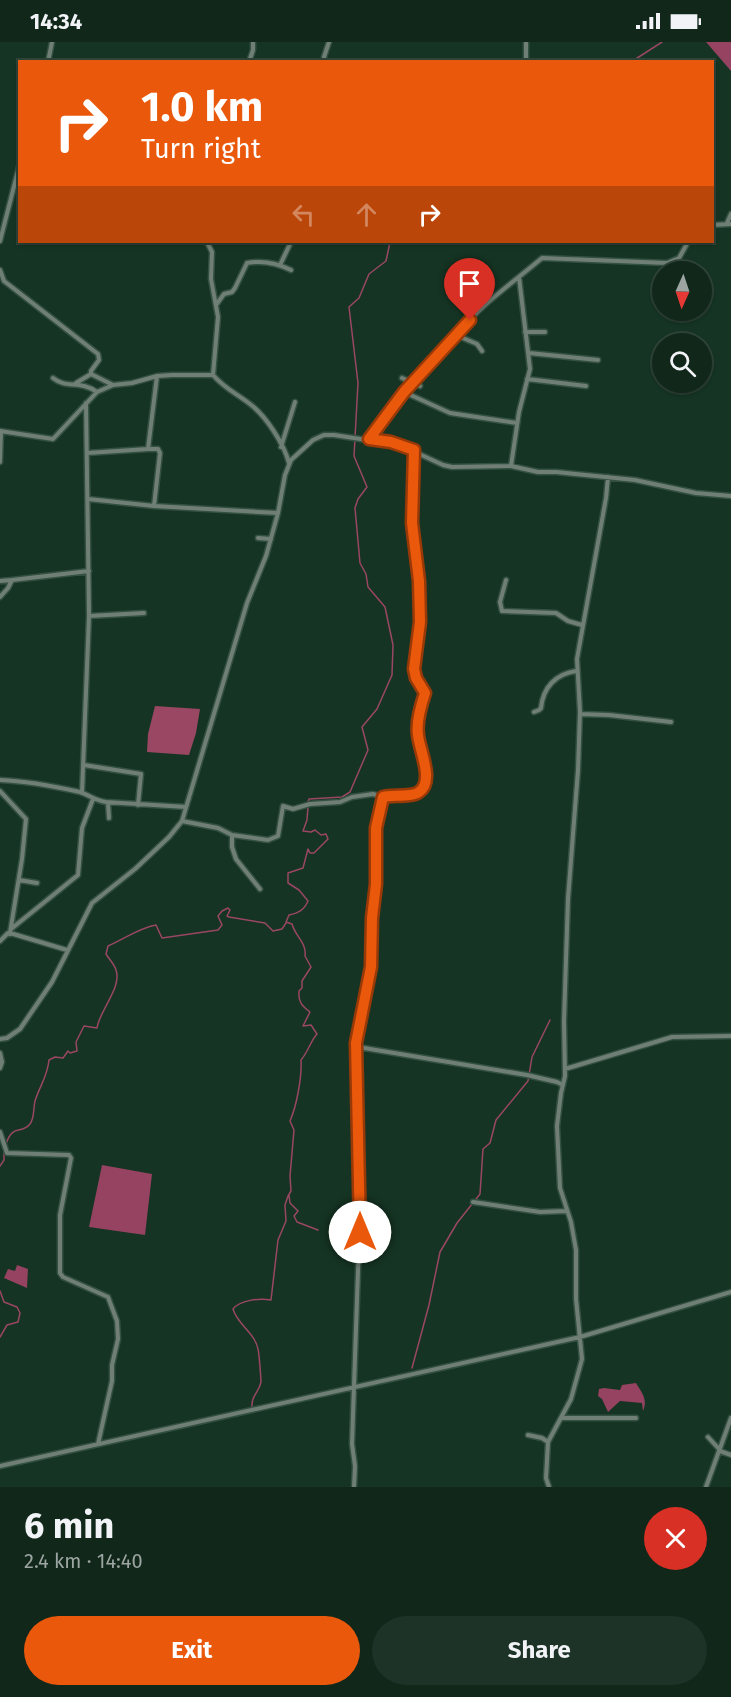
<!DOCTYPE html>
<meta charset="utf-8">
<style>
body{margin:0;font-family:"Fira Sans",sans-serif;background:#1e3327;color:#f1f3f6;height:100vh;display:flex;flex-direction:column;font-size:22px;white-space:nowrap}
*{box-sizing:border-box;margin:0}
p{font-size:20px;color:#9ca5a2}
.icon{flex:none;width:33px;height:33px;fill:none;stroke:currentColor;stroke-width:2;stroke-linecap:round;stroke-linejoin:round}
.map{position:relative;height:1445px;overflow:hidden}
.drawer{display:flex;flex-direction:column;background:#10271a;flex:1}
.drawer>*{flex:none}
.hud{position:absolute;left:18px;top:18px;width:696px;height:183px;border-radius:0px;box-shadow:0 2px 4px #0004,0 0 0 2px #304439;background:#ea580c;color:#fff;overflow:hidden}
.needle{width:39px;rotate:183deg}
.controls{position:absolute;left:652px;top:219px;display:grid;gap:12px}
.controls a{display:grid;place-items:center;width:60px;height:60px;border-radius:50%;background:#10271a;box-shadow:0 2px 4px #0004,0 0 0 2px #304439;font-size:30px}
.pin{position:absolute;display:grid;place-items:center;width:51px;height:51px;color:#fff;margin:-62px -26px;border-radius:50% 50% 50% 0;rotate:-45deg;box-shadow:0 0 6px #0007}
.pin .icon{rotate:45deg}
.me{position:absolute;width:66px;margin:-33px;rotate:0deg;stroke-linejoin:round;filter:drop-shadow(0 0 4px #0008)}
.turn{display:flex;align-items:center;gap:21px;height:126px;padding:0 24px;font-size:27px}
.turn .icon{width:78px;height:78px;stroke-width:2.5}
.turn b{display:block;font-size:42px;line-height:51px}
.lanes{display:flex;align-items:center;height:57px;padding:0 24px;background:#0003;justify-content:center;gap:30px;direction:ltr}
.lanes .off{opacity:.35}
.round{display:grid;place-items:center;flex:none;width:63px;height:63px;border-radius:32px;background:#1e3327}
.summary{display:flex;align-items:center;justify-content:space-between;height:102px;padding:0 24px}
h1{font-size:36px;font-weight:700;line-height:45px}
.button{display:flex;gap:12px;margin-top:auto;padding:12px 24px}
.button a{flex:1;height:69px;border-radius:36px;background:#ea580c;color:#fff;font-size:24px;font-weight:700;line-height:69px;text-align:center}
.button a+a{background:#1e3327;color:#f1f3f6}
.status{display:flex;justify-content:space-between;align-items:center;height:42px;padding:0 30px;background:#10271a;direction:ltr}
.status svg{height:16px;fill:currentColor}
.map>svg:first-child{display:block}
.forest{fill:#954361}
.water{fill:#9a4764}
.lines{fill:none;stroke-linecap:round;stroke-linejoin:round}
.stream{stroke:#9a4764;stroke-width:1.5}
.minor-casing{stroke:#335040;stroke-width:7}
.minor{stroke:#707f75;stroke-width:4}
.route-casing{stroke:#983908;stroke-width:15}
.route{stroke:#ea580c;stroke-width:10}
</style>
<div class="status"><b>14:34</b><svg viewBox="0 0 49 12"><path d="M0 12V9h3v3zM5 12V6h3v6zM10 12V3h3v9zM15 12V0h3v12zM26 1h20v11H26zM47 4h2v5h-2z"/></svg></div>
<div class="map">
<svg width="731" height="1445" viewBox="0 0 731 1445">
<rect width="100%" height="100%" fill="#153423"/>
<!-- forest -->
<path class="forest" d="M706 0H731V29Z
M102 1123 152 1132 145 1193 89 1185Z
M17 1223 28 1227 27 1246 4 1236 8 1227 15 1229Z
M636 1341C642 1351 648 1357 643 1369L642 1361 620 1359 608 1370 602 1357 598 1354 599 1347 604 1346 620 1348 622 1343Z"/>
<!-- water -->
<path class="water" d="M155 664 200 667 196 691 189 713 147 710 148 692Z"/>
<g class="lines">
<!-- stream -->
<path class="stream" d="M631 20 662 0
M308 760 309 757 342 755 350 750 368 708 362 685 377 667 392 633 393 603 385 565 368 545 366 532 360 521 355 466 358 457 367 445 354 414 358 341 349 265 359 256 369 232 386 219 390 200
M6 1102C13 1081 21 1093 30 1082 35 1075 33 1067 35 1059 40 1043 47 1036 49 1018L55 1015 63 1016 68 1009 70 1011 77 1009 76 1000 84 984 97 986C100 967 122 946 116 928 115 923 109 917 106 912L108 904C124 897 139 886 156 883L162 896 218 888 222 883 218 874 222 869 228 866 230 868 227 874 229 875 265 881 273 889 282 887 286 881
M0 1124 4 1118V1110
M289 1153 290 1161 298 1169 294 1174 297 1180 318 1188
M0 1249 4 1260 17 1265 20 1271 18 1280 7 1283 0 1295
M412 1326 429 1263 440 1210 457 1181 480 1152 483 1107 490 1101 496 1078 528 1039 532 1015 550 978
M252 1366C251 1353 259 1351 261 1340 261 1337 259 1310 258 1307 255 1291 237 1282 233 1267 240 1258 259 1256 271 1258L278 1198 286 1179 285 1163 288 1154 291 1149 290 1134 294 1088 290 1079C297 1063 302 1034 301 1018 308 1010 310 1000 317 992L311 983 303 984 310 970C302 964 298 960 299 949L302 946V939L311 925 305 914C307 901 295 894 292 882L286 880 289 873C299 871 304 868 308 859L299 848 288 841V831L303 826 308 807 310 811H314L328 797 326 792 321 793 315 788 311 790 303 789 307 778 308 765"/>
<!-- minor casing -->
<g class="minor-casing">
<path id="minor" d="M48 20 52 0
M249 20 253 8V0
M325 20 324 15 329 0
M526 20V0
M727 181 731 172
M712 183 731 182
M0 199 20 121
M207 200 212 210 211 237 218 275 213 333C224 346 237 352 250 362 266 374 284 402 289 421
M280 223 291 200
M0 228 4 239 98 312 99 318 91 329V332L113 343
M216 263 224 252 232 250 235 246 247 221C263 218 277 221 291 228
M525 290H545
M456 293 477 302 482 309
M529 311 598 318
M53 336C66 347 81 338 97 350
M402 336 420 344
M527 337 586 344
M76 341 91 332
M404 350 450 371 517 381
M0 389 53 397 97 350 113 343 132 341 157 334 172 333H212
M369 397C404 350 441 303 485 263 503 247 523 232 542 216L667 221 679 216 688 200
M281 405 295 360
M148 407H158L160 411 154 464 278 471
M87 411 148 407 157 334
M0 420 1 389
M511 424 519 370 530 327 519 235
M88 457 154 464
M258 496 271 497
M12 538 89 529
M506 538 500 560 502 569 556 571 568 579 582 583
M0 539 12 538 8 546 0 555
M89 574 144 571
M534 670 539 668 541 666C543 645 556 632 576 629
M580 672 609 673 671 680
M84 723 141 732 138 763
M0 738C27 739 53 744 80 750 89 753 96 759 106 760L186 765
M0 749 26 777 22 817 10 891 67 908
M82 751 89 574 86 361
M383 755 376 786V842L372 876 371 925 356 1001 358 1005 527 1033 557 1040 563 1043
M108 761 109 776
M182 779 218 786 232 793 268 798 278 794 283 764 293 767 310 762 340 760 352 755 373 752 383 755 416 752 422 748 425 741V718L417 691 425 651 416 636 414 627 419 580V539L412 481 414 408
M232 793V805L236 817 260 847
M19 838 37 841
M11 887 78 833 82 786 93 757
M0 899 8 891 10 892
M0 997 7 996 20 987 52 940 92 861 135 827 169 795 182 779 247 561 266 514 278 471 285 433 291 418 313 398 324 393H334L400 403 443 423 452 425 511 424 538 430H556L635 438 696 451 731 454
M0 1011 2 1020 0 1026
M565 1027 672 995 731 994
M0 1090 7 1111 69 1113 71 1116 60 1173V1231L63 1235 108 1255 117 1279 118 1297 112 1323V1339L98 1402
M473 1160 540 1170 567 1169
M561 1376H636
M528 1393 542 1396 548 1400
M708 1395 720 1408
M720 1409 731 1413
M0 1424 580 1295 731 1250
M354 1445 355 1424 352 1402 360 1171 358 1005
M549 1445 546 1436 548 1400 571 1357 582 1317 576 1257V1208L571 1180 560 1146 557 1084 561 1051 565 1034 564 979 568 857 578 728 580 670 577 617 606 456 608 435
M706 1445 731 1376"/>
</g>
<!-- minor -->
<use href="#minor" class="minor"/>
</g>
<g class="lines">
<!-- route casing -->
<g class="route-casing">
<path id="route" d="M360 1190 356 1001 371 925 372 876 376 842V786L383 755C392 753 413 755 419 750 435 740 419 707 418 693 416 680 421 663 425 651L416 636 414 627 420 580 419 539 412 481 414 408 391 400 369 397 404 350 470 278"/>
</g>
<!-- route -->
<use href="#route" class="route"/>
</g>
</svg>
<div class="controls">
<a><svg class="needle" viewBox="-14 -14 28 28"><path d="M0-13l5 13h-10z" fill="#e53935"/><path d="M0 13l5-13h-10z" fill="#9ca5a2"/></svg></a>
<a><svg class="icon" aria-label="search" viewBox="0 0 24 24"><circle cx="10" cy="10" r="6"/><path d="M15 15l6 6"/></svg></a>
</div>
<div class="pin" style="left:470px;top:278px;background:#d93025"><svg class="icon" aria-label="arrive" viewBox="0 0 24 24"><path d="M6 21V4h12l-3 4 3 4H6"/></svg></div>
<svg class="me" style="left:360px;top:1190px" viewBox="-20 -20 40 40"><circle r="19" fill="#fff"/><path d="M0-13L10 11 0 6-10 11z" fill="#ea580c"/></svg>
<div class="hud">
<div class="turn"><svg class="icon" aria-label="right" viewBox="0 0 24 24"><path d="M7 20v-9h11M14 6l5 5-5 5"/></svg><div><b>1.0 km</b>Turn right</div></div>
<div class="lanes"><svg class="icon off" aria-label="left" viewBox="0 0 24 24"><path d="M17 20v-9H6M10 6l-5 5 5 5"/></svg><svg class="icon off" aria-label="ahead" viewBox="0 0 24 24"><path d="M12 20V5M6 11l6-6 6 6"/></svg><svg class="icon" aria-label="right" viewBox="0 0 24 24"><path d="M7 20v-9h11M14 6l5 5-5 5"/></svg></div>
</div>
</div>
<section class="drawer">
<div class="summary"><div><h1>6 min</h1><p>2.4 km · 14:40</p></div><a class="round" style="background:#d93025;color:#fff"><svg class="icon" aria-label="close" viewBox="0 0 24 24"><path d="M6 6l12 12M18 6L6 18"/></svg></a></div>
<div class="button"><a>Exit</a><a>Share</a></div>
</section>
